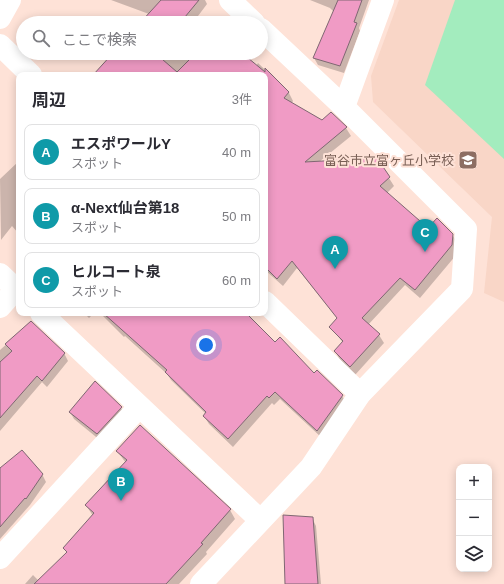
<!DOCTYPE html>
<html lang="ja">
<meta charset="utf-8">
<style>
:root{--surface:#fff;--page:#f2f2f3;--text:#2b2b33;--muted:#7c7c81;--line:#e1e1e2;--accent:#7c3aed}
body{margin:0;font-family:Helvetica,"Noto Sans JP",sans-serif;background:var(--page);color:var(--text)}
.controls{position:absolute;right:12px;bottom:12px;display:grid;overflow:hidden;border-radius:8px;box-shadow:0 2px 10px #0003}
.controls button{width:36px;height:36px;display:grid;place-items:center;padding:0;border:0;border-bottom:1px solid var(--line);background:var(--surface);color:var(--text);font:20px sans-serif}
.you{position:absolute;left:206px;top:345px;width:14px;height:14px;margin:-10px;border:3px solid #fff;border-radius:50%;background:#1a73e8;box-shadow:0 0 0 6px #1a73e833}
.badge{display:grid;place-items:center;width:26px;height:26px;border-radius:50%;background:var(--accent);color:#fff;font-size:13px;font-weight:700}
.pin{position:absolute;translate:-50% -33px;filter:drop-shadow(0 1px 2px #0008)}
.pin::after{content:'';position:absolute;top:21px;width:14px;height:12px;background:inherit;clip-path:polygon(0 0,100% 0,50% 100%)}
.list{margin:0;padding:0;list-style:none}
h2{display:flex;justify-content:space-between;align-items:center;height:52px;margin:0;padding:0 16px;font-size:17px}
h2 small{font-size:13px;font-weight:400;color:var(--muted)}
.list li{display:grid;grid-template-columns:26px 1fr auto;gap:12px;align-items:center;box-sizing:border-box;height:56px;margin:0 8px 8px;padding:0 8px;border:1px solid var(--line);border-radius:8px}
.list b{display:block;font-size:15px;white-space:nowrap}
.list p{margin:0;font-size:13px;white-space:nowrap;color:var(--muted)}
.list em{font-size:13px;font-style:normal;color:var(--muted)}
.icon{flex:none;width:22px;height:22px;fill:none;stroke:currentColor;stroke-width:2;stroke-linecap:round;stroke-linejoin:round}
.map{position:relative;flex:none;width:504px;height:584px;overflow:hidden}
.search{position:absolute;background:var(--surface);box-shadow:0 2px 10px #0003;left:16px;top:16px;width:252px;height:44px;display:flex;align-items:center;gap:10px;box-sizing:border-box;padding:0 14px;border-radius:22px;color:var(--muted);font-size:15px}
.panel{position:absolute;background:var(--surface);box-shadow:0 2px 10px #0003;left:16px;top:72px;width:252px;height:244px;border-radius:8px}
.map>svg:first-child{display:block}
.built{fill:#f9d6c7}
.green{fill:#a3ecbe}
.shadow{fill:#0003}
.building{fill:#f09bc5;stroke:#7f6772}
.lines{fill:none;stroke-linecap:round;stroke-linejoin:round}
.minor{stroke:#fff;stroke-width:22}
.labels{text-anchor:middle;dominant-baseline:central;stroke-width:4;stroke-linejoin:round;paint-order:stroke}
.education-label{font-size:13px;fill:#785e54;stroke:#fee2d7;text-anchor:end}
</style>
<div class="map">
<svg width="504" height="584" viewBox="0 0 504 584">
<rect width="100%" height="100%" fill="#fee2d7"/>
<polygon class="built" points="399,0 504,0 504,302 484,293 492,217 373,102 371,76"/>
<polygon class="green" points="455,0 504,0 504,159 425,85"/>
<g class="shadow">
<polygon points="111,0 205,0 207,4 198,16 206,23 141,23 149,14"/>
<polygon points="310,0 369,0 359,28 360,31 344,73 318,65 314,58 334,12 330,8"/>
<polygon points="114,53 241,53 256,66 258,63 289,93 293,101 291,104 322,121 331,113 346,128 351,136 319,162 377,159 394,186 387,193 428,229 452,234 457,243 457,254 420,298 405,285 368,325 379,335 384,343 355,375 340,360 335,351 343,343 331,327 338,319 297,268 283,286 265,270 265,75 104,75"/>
<polygon points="19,161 19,234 12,226 1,240 0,179"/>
<polygon points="84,313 94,313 89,318"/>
<polygon points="100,313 245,313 275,344 342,396 347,404 322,438 280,399 274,405 272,403 233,447 209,424 204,416 206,414 171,380 167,374 125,336 124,337"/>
<polygon points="31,322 64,353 68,361 47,387 42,382 0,431 0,350"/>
<polygon points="121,408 126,415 101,441 74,419 70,412"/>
<polygon points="117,451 230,510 235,519 206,552 207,554 179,584 25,584 33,575 39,581 67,553 64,548 93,516 86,505 126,463"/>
<polygon points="0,470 42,474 46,482 30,505 0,539"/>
<polygon points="312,518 316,526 321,584 286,584"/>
</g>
<g class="building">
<polygon points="161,0 199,0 180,23 140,23"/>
<polygon points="338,0 362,0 354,22 357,23 340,66 313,58"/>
<polygon points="113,53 155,53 177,72 196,53 242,53 265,72 265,68 289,92 284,98 322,120 331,112 347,127 305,162 377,158 390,177 380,186 428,228 437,218 453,234 452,245 415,290 400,278 362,318 380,334 350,367 334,351 343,341 329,327 337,318 292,261 277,279 265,267 265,75 93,75"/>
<polygon points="103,313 246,313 275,342 280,337 314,373 317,370 343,395 317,431 275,392 269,398 267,396 228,439 203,416 206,412 165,372 167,370"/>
<polygon points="31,321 65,353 42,381 37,376 0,418 0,362 12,351 5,344"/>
<polygon points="95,381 122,407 97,434 69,412"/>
<polygon points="140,425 231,509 201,543 203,544 166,584 34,584 67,552 63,548 94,513 85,505 127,460 116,451"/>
<polygon points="22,450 43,474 26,499 25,498 0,527 0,468"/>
<polygon points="283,515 313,517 318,584 285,584"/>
</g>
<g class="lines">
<g class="minor">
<polyline points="230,0 254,23"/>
<polyline points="0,18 10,0"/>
<polyline points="261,29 344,107"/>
<polyline points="0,45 31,75"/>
<polyline points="0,274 19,292"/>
<polyline points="265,302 360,394"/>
<polyline points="0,307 16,289"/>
<polyline points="41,313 260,520"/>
<polyline points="0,558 139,407"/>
<polyline points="201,584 311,467 360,394 462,289 466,229 344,107 383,0"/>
</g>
</g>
<defs>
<symbol id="school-square" viewBox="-11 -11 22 22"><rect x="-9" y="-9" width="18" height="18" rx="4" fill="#8d6e63" stroke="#fee2d7"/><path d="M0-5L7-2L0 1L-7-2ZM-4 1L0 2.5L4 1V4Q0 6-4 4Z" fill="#fff"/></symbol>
</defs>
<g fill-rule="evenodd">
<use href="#school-square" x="457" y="149" width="22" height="22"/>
</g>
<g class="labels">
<g class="education-label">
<text x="454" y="160">富谷市立富ヶ丘小学校</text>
</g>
</g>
</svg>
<div class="controls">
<button>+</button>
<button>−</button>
<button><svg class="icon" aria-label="layers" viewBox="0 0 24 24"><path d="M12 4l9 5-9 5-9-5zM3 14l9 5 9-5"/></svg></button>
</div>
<div class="you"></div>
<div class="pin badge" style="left:335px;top:269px;background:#0f9aa8">A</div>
<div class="pin badge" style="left:121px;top:501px;background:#0f9aa8">B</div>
<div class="pin badge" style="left:425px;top:252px;background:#0f9aa8">C</div>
<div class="search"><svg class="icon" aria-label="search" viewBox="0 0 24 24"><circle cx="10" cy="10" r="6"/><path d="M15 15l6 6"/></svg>ここで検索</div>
<section class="panel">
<h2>周辺<small>3件</small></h2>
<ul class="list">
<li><span class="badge" style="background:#0f9aa8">A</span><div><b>エスポワールY</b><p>スポット</p></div><em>40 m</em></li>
<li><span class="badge" style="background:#0f9aa8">B</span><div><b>α-Next仙台第18</b><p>スポット</p></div><em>50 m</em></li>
<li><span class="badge" style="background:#0f9aa8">C</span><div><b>ヒルコート泉</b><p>スポット</p></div><em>60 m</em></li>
</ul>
</section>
</div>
